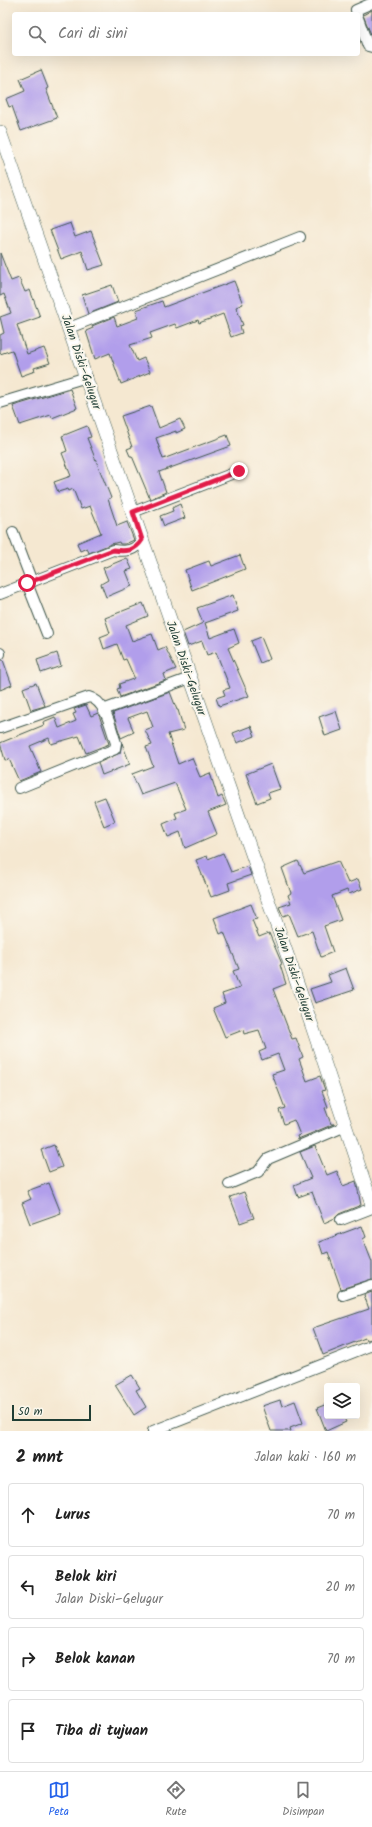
<!DOCTYPE html>
<html lang="id">
<meta charset="utf-8">
<style>
:root{--surface:#fff;--page:#f2f2f2;--text:#222;--muted:#767676;--line:#e0e0e0;--accent:#2563eb}
body{margin:0;font-family:Kalam,sans-serif;background:var(--page);color:var(--text)}
.controls{position:absolute;right:12px;bottom:12px;display:grid;overflow:hidden;border-radius:4px;box-shadow:0 4px 16px #0002}
.controls button{width:36px;height:36px;display:grid;place-items:center;padding:0;border:0;border-bottom:1px solid var(--line);background:var(--surface);color:var(--text);font:20px sans-serif}
.scale{position:absolute;left:12px;bottom:10px;width:79px;box-sizing:border-box;padding-left:4px;border:2px solid #1f3d34;border-top:0;font-size:11px;line-height:14px;white-space:nowrap;color:#1f3d34;-webkit-text-stroke:3px #fbf7ec;paint-order:stroke}
.stop{position:absolute;width:12px;height:12px;margin:-9px;border:3px solid #e11d48;border-radius:50%;background:#fff}
.stop.end{background:#e11d48;border-color:#fff;box-shadow:0 1px 4px #0008}
.list{margin:0;padding:0;list-style:none}
h2{display:flex;justify-content:space-between;align-items:center;height:52px;margin:0;padding:0 16px;font-size:17px}
h2 small{font-size:13px;font-weight:400;color:var(--muted)}
.list li{display:grid;grid-template-columns:26px 1fr auto;gap:12px;align-items:center;box-sizing:border-box;height:64px;margin:0 8px 8px;padding:0 8px;border:1px solid var(--line);border-radius:4px}
.list b{display:block;font-size:15px;white-space:nowrap}
.list p{margin:0;font-size:13px;white-space:nowrap;color:var(--muted)}
.list em{font-size:13px;font-style:normal;color:var(--muted)}
.icon{flex:none;width:22px;height:22px;fill:none;stroke:currentColor;stroke-width:2;stroke-linecap:round;stroke-linejoin:round}
.map{position:relative;flex:none;width:372px;height:1431px;overflow:hidden}
.search{position:absolute;background:var(--surface);box-shadow:0 4px 16px #0002;left:12px;right:12px;top:12px;height:44px;display:flex;align-items:center;gap:10px;box-sizing:border-box;padding:0 14px;border-radius:4px;color:var(--muted);font-size:15px}
.sheet{height:340px;background:var(--surface)}
nav{display:flex;justify-content:space-around;align-items:center;box-sizing:border-box;height:56px;border-top:1px solid var(--line);background:var(--surface);font-size:11px;color:var(--muted)}
nav a{display:grid;justify-items:center;gap:2px}
nav .on{color:var(--accent)}
.map>svg:first-child{display:block}
.building{fill:#b19eeb}
.lines{fill:none;stroke-linecap:round;stroke-linejoin:round}
.minor-casing{stroke:#3f574c;stroke-width:12}
.major-casing{stroke:#3f574c;stroke-width:14}
.minor{stroke:#fff;stroke-width:10}
.major{stroke:#fff;stroke-width:13}
.route{stroke:#e11d48;stroke-width:5}
.labels{text-anchor:middle;dominant-baseline:central;stroke-width:4;stroke-linejoin:round;paint-order:stroke}
.street-label{font-size:12px;fill:#1f3d34;stroke:#fbf7ec}
</style>
<div class="map">
<svg width="372" height="1431" viewBox="0 0 372 1431">
<rect width="100%" height="100%" fill="#fbf7ec"/>
<filter id="ink" filterUnits="userSpaceOnUse"><feTurbulence type="fractalNoise" baseFrequency=".025" numOctaves="2"/><feDisplacementMap in="SourceGraphic" scale="8" xChannelSelector="R" yChannelSelector="G"/><feConvolveMatrix kernelMatrix="1 2 1 2 8 2 1 2 1" color-interpolation-filters="sRGB"/></filter>
<filter id="wash" filterUnits="userSpaceOnUse"><feTurbulence type="fractalNoise" baseFrequency=".012" numOctaves="4" result="noise"/><feDisplacementMap in="SourceGraphic" scale="16" xChannelSelector="R" yChannelSelector="G"/><feGaussianBlur stdDeviation="0.9" result="paint"/><feColorMatrix in="noise" values="0 0 0 0 0 0 0 0 0 0 0 0 0 0 0 0 0 1.4 0 .05"/><feComposite in="paint" operator="in"/></filter>
<g filter="url(#wash)">
<rect width="100%" height="100%" fill="#f5e8d1"/>
<g id="blocks">
<g class="building">
<polygon points="372,10 372,37 363,15"/>
<polygon points="41,70 48,88 46,89 57,118 21,131 12,106 9,107 6,99 25,91 20,79"/>
<polygon points="70,223 75,237 91,231 104,265 88,270 82,251 61,259 50,230"/>
<polygon points="0,253 11,281 19,278 25,292 30,290 40,317 17,325 27,354 44,348 50,363 34,368 35,371 21,376 12,350 0,354 0,335 4,333 0,317 11,313 4,294 0,296"/>
<polygon points="234,281 243,304 236,307 243,325 240,326 242,333 231,337 223,314 199,323 198,320 177,328 175,324 150,333 152,338 130,345 137,361 144,358 150,372 121,384 110,353 95,359 86,331 93,328 92,326 114,317 117,326 138,318 136,310 162,301 164,307"/>
<polygon points="112,285 118,302 88,314 82,295"/>
<polygon points="70,389 77,408 52,418 51,415 20,425 13,406"/>
<polygon points="151,406 159,428 180,419 185,429 176,433 176,431 156,438 163,459 227,435 231,446 159,472 166,492 150,499 132,456 130,456 127,449 132,447 121,416"/>
<polygon points="87,426 91,437 87,438 111,498 108,499 117,526 127,522 134,540 125,544 120,544 119,542 111,544 89,553 87,548 80,551 77,543 101,533 90,506 81,509 73,489 69,491 68,489 58,492 54,482 71,476 62,453 67,451 62,436"/>
<polygon points="180,504 185,518 164,526 160,516 173,511 172,508"/>
<polygon points="240,555 245,569 192,590 185,570 209,561 211,566"/>
<polygon points="127,558 132,569 126,571 132,586 106,597 101,584 108,580 103,568"/>
<polygon points="233,595 238,611 205,623 210,638 234,629 239,643 228,648 249,696 219,706 216,698 225,695 223,690 230,688 216,652 207,655 202,641 188,646 183,632 203,623 197,608"/>
<polygon points="143,603 148,616 126,625 132,641 152,634 158,650 165,647 176,669 164,674 166,680 120,697 117,689 120,688 119,684 133,679 134,677 126,659 123,660 117,644 104,649 100,637 110,633 105,618"/>
<polygon points="261,637 270,659 260,663 251,641"/>
<polygon points="57,653 61,666 41,673 37,660"/>
<polygon points="0,660 3,660 12,685 0,690"/>
<polygon points="36,683 45,706 31,710 23,688"/>
<polygon points="170,692 177,710 178,710 184,730 168,734 178,764 192,758 200,777 210,773 218,798 222,796 226,805 208,812 217,834 185,848 180,832 168,837 163,824 177,818 175,813 186,809 175,783 141,795 132,774 153,766 146,747 152,745 145,730 153,727 147,711 128,718 134,732 121,738 113,713"/>
<polygon points="86,705 91,716 98,713 99,715 109,744 86,753 79,736 51,744 49,738 30,746 41,772 19,781 9,759 5,760 0,743 44,725 43,722 55,717 59,728 76,721 73,714 76,713 74,709"/>
<polygon points="336,711 342,730 325,736 319,717"/>
<polygon points="251,726 255,736 237,743 233,733"/>
<polygon points="122,743 130,764 102,775 98,763 120,753"/>
<polygon points="271,764 280,789 268,793 270,798 257,803 246,774"/>
<polygon points="105,797 115,821 104,826 94,801"/>
<polygon points="223,853 231,872 248,866 251,875 228,883 230,890 211,897 196,860 207,856 208,859"/>
<polygon points="298,861 304,873 338,861 348,883 358,879 362,889 349,894 347,890 332,896 341,920 324,926 333,952 321,957 312,931 298,936 289,914 283,916 279,907 291,903 288,895 291,893 282,868"/>
<polygon points="251,904 257,919 252,920 259,937 269,933 282,964 280,965 286,984 273,989 292,1039 296,1038 303,1057 299,1059 307,1081 320,1076 325,1090 322,1091 328,1107 325,1108 331,1124 334,1124 298,1139 297,1136 300,1135 294,1120 284,1124 279,1110 285,1108 272,1074 284,1070 278,1054 262,1060 259,1052 266,1049 259,1030 244,1034 243,1030 225,1037 213,1008 225,1003 222,994 240,988 233,971 239,969 224,932 220,934 214,918"/>
<polygon points="346,968 354,990 315,1003 310,989 331,982 328,975"/>
<polygon points="54,1145 62,1167 49,1172 41,1150"/>
<polygon points="315,1146 327,1175 337,1171 343,1186 356,1181 361,1205 339,1214 335,1218 324,1223 312,1192 298,1197 294,1185 311,1178 300,1152"/>
<polygon points="49,1183 61,1213 30,1224 22,1203 31,1199 27,1191"/>
<polygon points="244,1192 254,1218 240,1223 230,1197"/>
<polygon points="362,1226 366,1237 363,1239 372,1262 372,1279 341,1289 328,1252 323,1254 319,1242"/>
<polygon points="372,1292 372,1339 366,1340 365,1338 323,1355 313,1328 369,1309 364,1295"/>
<polygon points="132,1375 140,1388 136,1390 146,1407 134,1415 115,1385"/>
<polygon points="280,1400 282,1406 295,1401 303,1423 290,1428 291,1431 271,1431 262,1406"/>
<polygon points="327,1404 327,1416 343,1416 346,1422 326,1431 317,1408"/>
</g>
</g>
</g>
<g filter="url(#ink)">
<use href="#blocks" fill-opacity="0" stroke="#3f574c" stroke-width="1"/>
<g class="lines">
<defs>
<g id="minor">
<polyline points="357,14 356,10 372,3"/>
<polyline points="358,18 368,46 372,47"/>
<polyline points="69,328 300,237"/>
<polyline points="0,403 87,377"/>
<polyline points="133,512 239,471"/>
<polyline points="13,532 32,582"/>
<polyline points="27,583 47,634"/>
<path d="M 0,594 L 113,550 C 126,552 135,551 142,540"/>
<polyline points="0,653 0,654"/>
<polyline points="103,710 190,678"/>
<path d="M 0,728 L 89,697 C 106,701 111,729 116,743 L 115,749 L 19,788"/>
<polyline points="229,1184 258,1172 268,1159 346,1126"/>
<polyline points="341,1220 372,1208"/>
<polyline points="343,1295 372,1285"/>
<polyline points="153,1431 372,1345"/>
</g>
<polyline id="major" points="0,132 312,1026 372,1205"/>
</defs>
<use href="#minor" class="minor-casing"/>
<use href="#major" class="major-casing"/>
<use href="#minor" class="minor"/>
<use href="#major" class="major"/>
</g>
</g>
<g class="lines" filter="url(#ink)">
<path class="route" d="M 27,583 L 113,550 C 126,552 135,551 142,540 L 133,512 L 239,471"/>
</g>
<g class="labels">
<g class="street-label">
<text transform="translate(81 362) rotate(71)">Jalan Diski–Gelugur</text>
<text transform="translate(186 668) rotate(71)">Jalan Diski–Gelugur</text>
<text transform="translate(294 974) rotate(71)">Jalan Diski–Gelugur</text>
</g>
</g>
</svg>
<div class="controls">
<button><svg class="icon" aria-label="layers" viewBox="0 0 24 24"><path d="M12 4l9 5-9 5-9-5zM3 14l9 5 9-5"/></svg></button>
</div>
<div class="scale">50 m</div>
<div class="stop" style="left:27px;top:583px"></div>
<div class="stop end" style="left:239px;top:471px"></div>
<div class="search"><svg class="icon" aria-label="search" viewBox="0 0 24 24"><circle cx="10" cy="10" r="6"/><path d="M15 15l6 6"/></svg>Cari di sini</div>
</div>
<section class="sheet">
<h2>2 mnt<small>Jalan kaki · 160 m</small></h2>
<ul class="list">
<li><svg class="icon" aria-label="ahead" viewBox="0 0 24 24"><path d="M12 20V5M6 11l6-6 6 6"/></svg><div><b>Lurus</b></div><em>70 m</em></li>
<li><svg class="icon" aria-label="left" viewBox="0 0 24 24"><path d="M17 20v-9H6M10 6l-5 5 5 5"/></svg><div><b>Belok kiri</b><p>Jalan Diski–Gelugur</p></div><em>20 m</em></li>
<li><svg class="icon" aria-label="right" viewBox="0 0 24 24"><path d="M7 20v-9h11M14 6l5 5-5 5"/></svg><div><b>Belok kanan</b></div><em>70 m</em></li>
<li><svg class="icon" aria-label="arrive" viewBox="0 0 24 24"><path d="M6 21V4h12l-3 4 3 4H6"/></svg><div><b>Tiba di tujuan</b></div></li>
</ul>
</section>
<nav>
<a class="on"><svg class="icon" aria-label="map" viewBox="0 0 24 24"><path d="M3 6l6-2 6 2 6-2v14l-6 2-6-2-6 2zM9 4v14M15 6v14"/></svg>Peta</a>
<a><svg class="icon" aria-label="directions" viewBox="0 0 24 24"><path d="M12 3l9 9-9 9-9-9zM9 14v-3h6M13 9l2 2-2 2"/></svg>Rute</a>
<a><svg class="icon" aria-label="saved" viewBox="0 0 24 24"><path d="M7 4h10v16l-5-4-5 4z"/></svg>Disimpan</a>
</nav>
